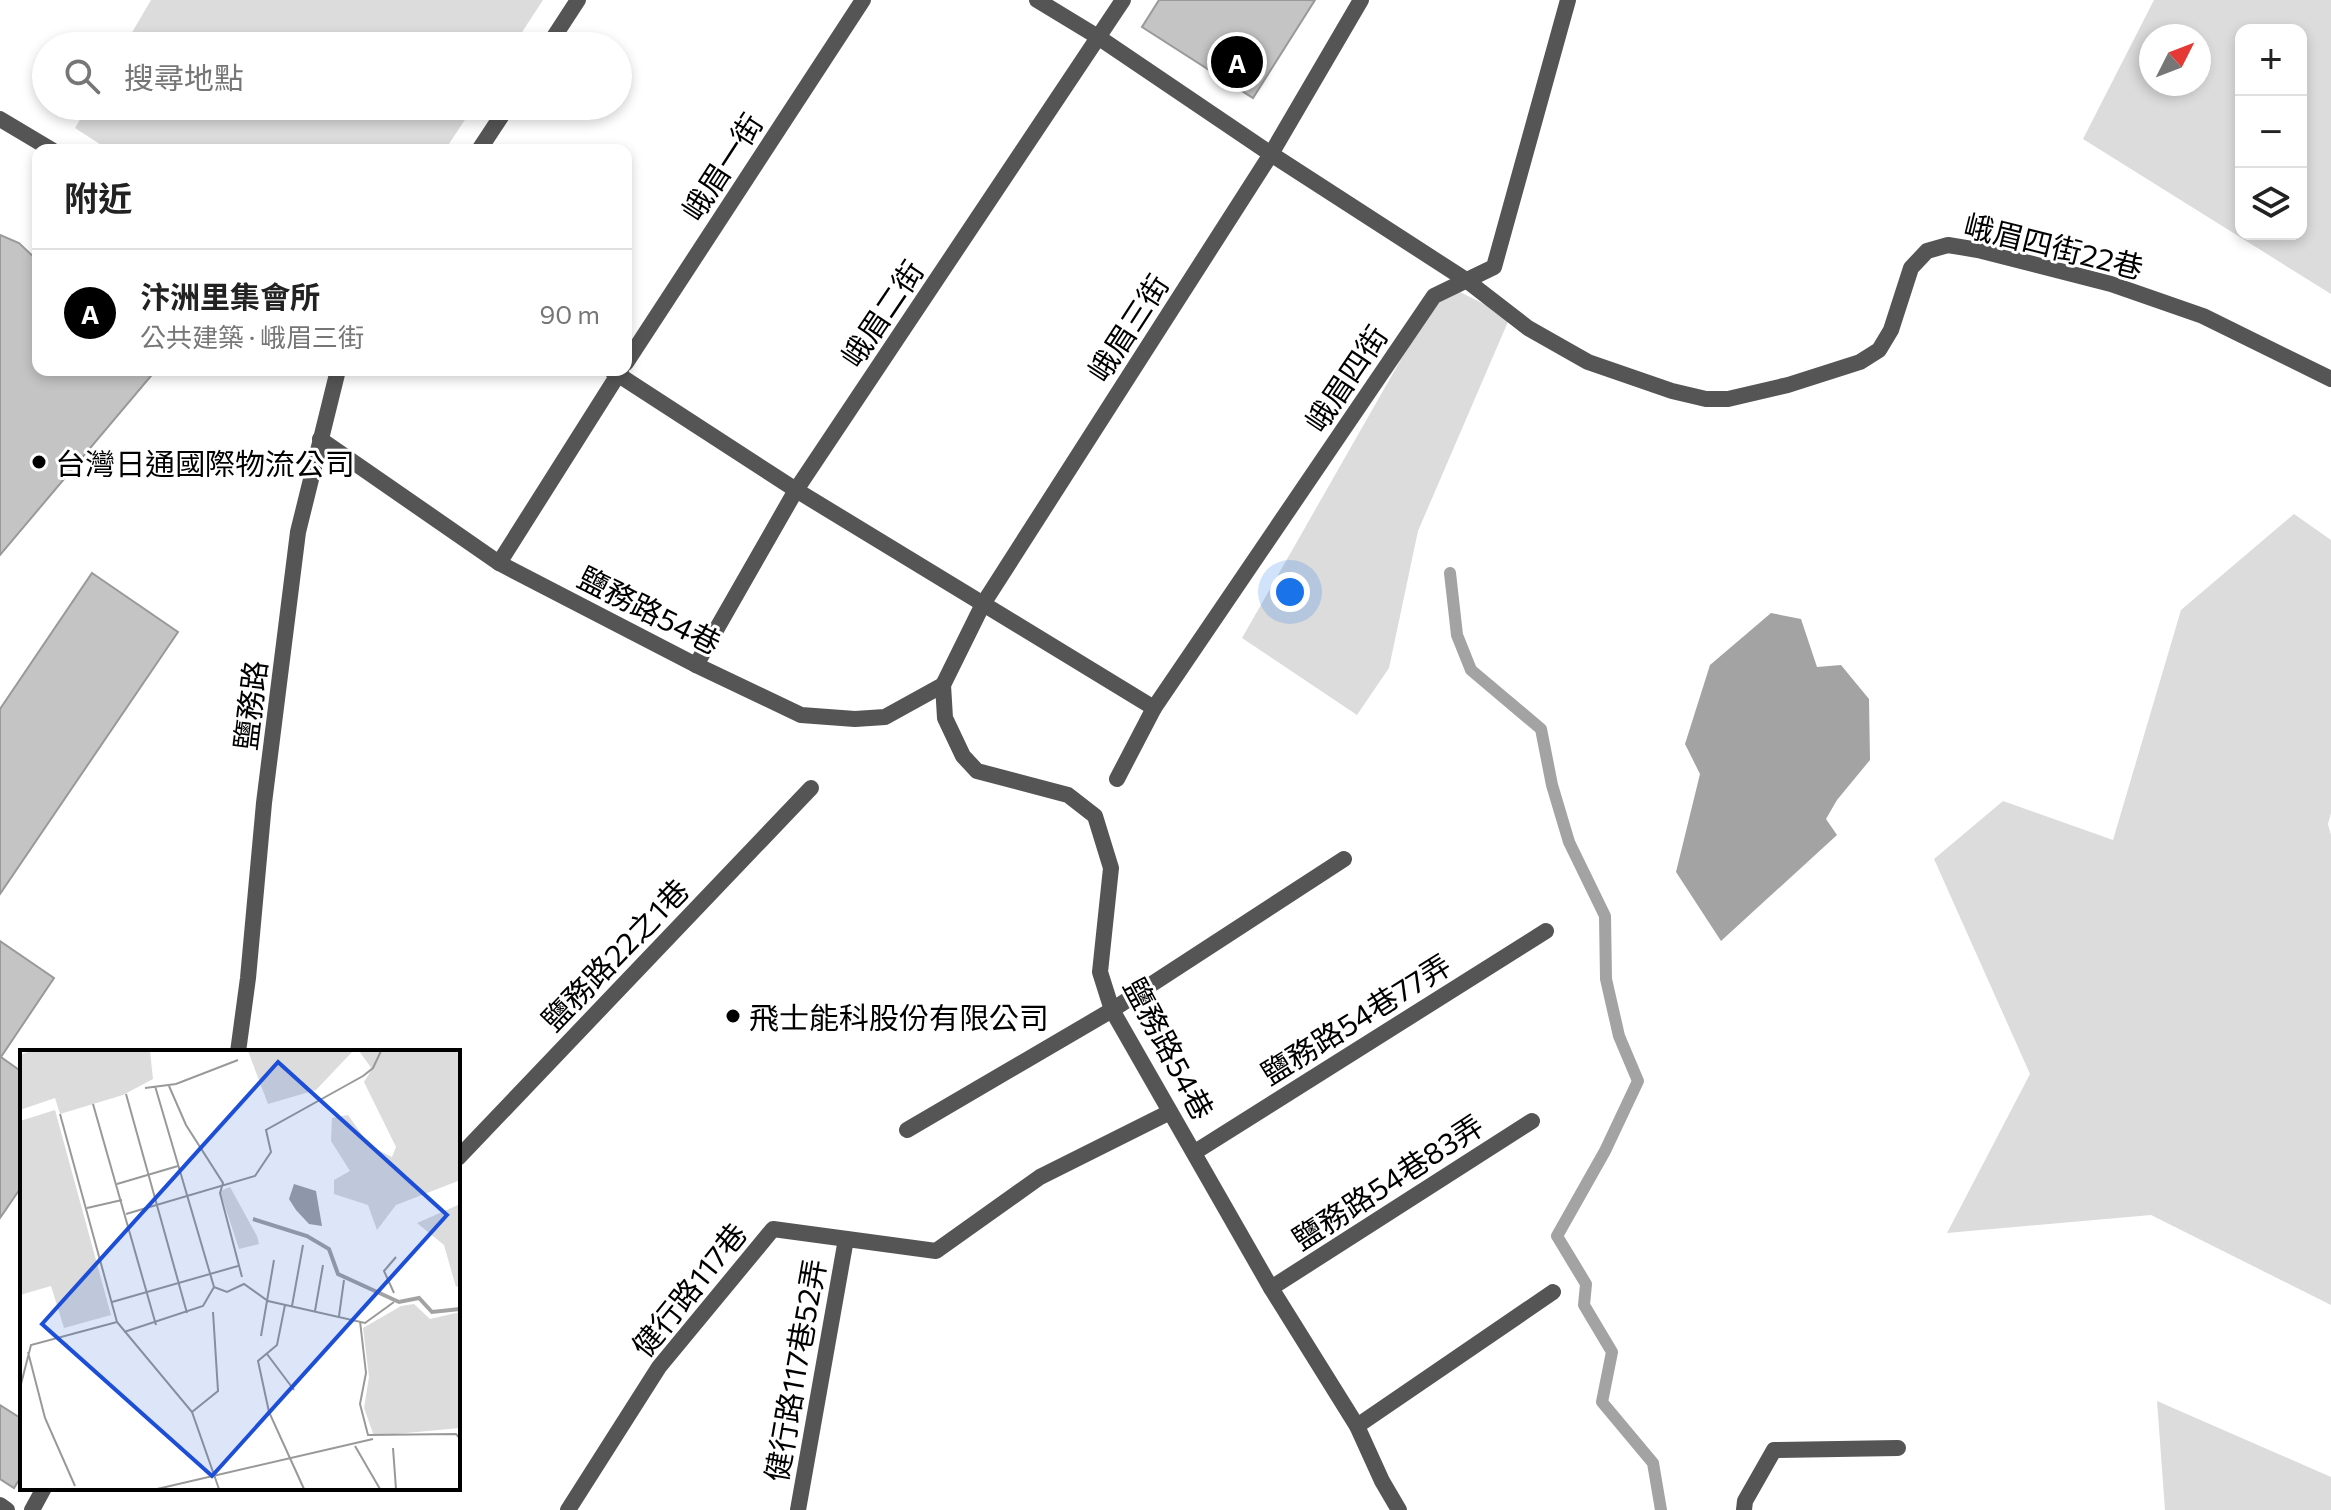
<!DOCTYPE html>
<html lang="zh-TW">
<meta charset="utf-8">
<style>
:root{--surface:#fff;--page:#f2f2f2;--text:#222;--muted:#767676;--line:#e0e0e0;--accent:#000}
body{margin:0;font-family:Commissioner,"Noto Sans TC",sans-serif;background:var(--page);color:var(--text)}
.controls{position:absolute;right:24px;top:24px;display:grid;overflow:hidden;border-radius:16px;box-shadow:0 4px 12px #0003}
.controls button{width:72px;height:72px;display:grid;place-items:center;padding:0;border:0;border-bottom:2px solid var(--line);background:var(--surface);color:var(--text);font:40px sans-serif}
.compass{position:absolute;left:2139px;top:24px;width:72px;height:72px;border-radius:50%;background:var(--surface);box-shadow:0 4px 12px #0003;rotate:48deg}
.you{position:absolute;left:1290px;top:592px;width:28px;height:28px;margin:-20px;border:6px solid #fff;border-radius:50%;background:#1a73e8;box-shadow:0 0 0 12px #1a73e833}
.badge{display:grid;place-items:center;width:52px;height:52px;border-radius:50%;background:var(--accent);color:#fff;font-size:26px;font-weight:700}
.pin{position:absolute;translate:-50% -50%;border:4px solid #fff;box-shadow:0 2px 8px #0006}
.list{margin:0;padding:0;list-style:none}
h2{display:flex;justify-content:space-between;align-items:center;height:104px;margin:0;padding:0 32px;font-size:34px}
h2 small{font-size:26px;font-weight:400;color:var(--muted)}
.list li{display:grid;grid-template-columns:52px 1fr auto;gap:24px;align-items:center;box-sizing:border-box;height:128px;padding:0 32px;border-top:2px solid var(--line)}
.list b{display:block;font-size:30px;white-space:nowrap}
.list p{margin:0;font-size:26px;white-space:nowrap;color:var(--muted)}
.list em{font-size:26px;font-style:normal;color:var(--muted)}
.icon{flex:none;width:44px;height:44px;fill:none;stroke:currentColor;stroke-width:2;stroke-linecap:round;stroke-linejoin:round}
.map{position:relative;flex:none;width:2331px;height:1510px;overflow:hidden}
.search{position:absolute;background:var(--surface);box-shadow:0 4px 12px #0003;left:32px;top:32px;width:600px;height:88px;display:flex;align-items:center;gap:20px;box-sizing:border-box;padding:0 28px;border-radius:44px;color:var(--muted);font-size:30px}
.panel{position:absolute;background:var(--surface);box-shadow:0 4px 12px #0003;left:32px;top:144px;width:600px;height:232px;border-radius:16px}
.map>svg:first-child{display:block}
.green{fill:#dcdcdc;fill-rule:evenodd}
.water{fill:#a3a3a3}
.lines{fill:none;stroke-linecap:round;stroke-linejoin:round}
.stream{stroke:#a3a3a3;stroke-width:12}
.building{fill:#c4c4c4;stroke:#999;stroke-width:2}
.lane{stroke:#555;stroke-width:16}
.street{stroke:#555;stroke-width:16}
.poi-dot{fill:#000;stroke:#fff;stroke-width:3}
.labels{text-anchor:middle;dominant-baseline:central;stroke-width:6;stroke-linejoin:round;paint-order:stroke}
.street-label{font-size:30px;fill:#000;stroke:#fff}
.poi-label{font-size:30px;fill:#000;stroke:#fff;text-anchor:start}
.inset-river{fill:none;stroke:#a3a3a3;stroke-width:4}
.inset-road{fill:none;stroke:#999;stroke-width:2}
.view{fill:#1d4ed8;fill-opacity:0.15;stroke:#1d4ed8;stroke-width:4}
.inset-edge{fill:none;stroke:#000;stroke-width:4}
</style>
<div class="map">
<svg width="2331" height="1510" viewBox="0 0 2331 1510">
<rect width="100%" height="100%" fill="#fff"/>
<g class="green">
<polygon points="151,0 543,0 513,46 124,46"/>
<path d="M 2154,0 L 2331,0 L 2331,294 L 2083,139 ZM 2241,30 L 2301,30 L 2301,234 L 2241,234 ZM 2199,36 L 2199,84 L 2151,84 L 2151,36 Z"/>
<polygon points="88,106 474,106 445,150 109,150 75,128"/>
<polygon points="1444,284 1510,317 1418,531 1389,668 1357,715 1242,638"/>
<polygon points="2294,514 2331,540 2331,813 2328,824 2331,835 2331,1305 2151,1215 1947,1233 2030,1074 1934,859 2003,801 2113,840 2181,610"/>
<polygon points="2157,1401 2331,1477 2331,1510 2165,1510"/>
</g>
<polygon class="water" points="1771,613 1801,619 1817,667 1841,665 1869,699 1870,760 1837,800 1826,819 1837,835 1721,941 1676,872 1700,774 1685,744 1710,665"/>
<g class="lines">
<polyline class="stream" points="1450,573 1457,635 1471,670 1541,729 1552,785 1569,842 1605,916 1606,979 1619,1036 1638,1081 1605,1151 1557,1236 1586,1284 1584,1305 1612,1352 1602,1402 1653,1463 1661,1510"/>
</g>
<g class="building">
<polygon points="1159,0 1315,0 1253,98 1142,27"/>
<polygon points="0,235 19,243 38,261 38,370 156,370 0,555"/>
<polygon points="92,573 178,632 0,894 0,709"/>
<polygon points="0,941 54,978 1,1057 22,1072 22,1186 0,1218"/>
<polygon points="0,1405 22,1419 22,1475 14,1488 0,1479"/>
</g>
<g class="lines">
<g class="lane">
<polyline points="1037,0 1098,37 1271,154 1466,280 1528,328 1588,362 1672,391 1706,399 1728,399 1788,385 1860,362 1879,350 1891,330 1911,268 1927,251 1948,245 1978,250 2111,284 2203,316 2331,379"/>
<polyline points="611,370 796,490 1154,708"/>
<polyline points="907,1130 1112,1010 1344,859"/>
<polyline points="1195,1152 1546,931"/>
<polyline points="1271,1288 1532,1121"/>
<polyline points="1357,1426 1553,1292"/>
<polyline points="798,1510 846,1239"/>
<polyline points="1744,1510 1745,1501 1774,1450 1898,1448"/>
</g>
<g class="street">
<polyline points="548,46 578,0"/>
<polyline points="0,119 52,150"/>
<polyline points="479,150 508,106"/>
<polyline points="626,363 863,0"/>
<polyline points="320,439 499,563 696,665 801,715 855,719 885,717 943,685 945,718 963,756 977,771 1068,795 1095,816 1111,868 1100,972 1112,1010 1271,1288 1357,1426 1382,1481 1399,1510"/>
<polyline points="499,563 621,370"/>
<polyline points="696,665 796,490 1123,0"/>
<polyline points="943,685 983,604 1271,154 1361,0"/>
<polyline points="1117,779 1154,708 1434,296 1494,267 1568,0"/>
<polyline points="238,1052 248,978 264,803 298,532 338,370"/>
<polyline points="458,1158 811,788"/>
<polyline points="0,1505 7,1510"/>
<polyline points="32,1510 44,1488"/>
<polyline points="568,1510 659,1367 773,1229 936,1251 1040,1177 1170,1112"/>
</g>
</g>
<g class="poi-dot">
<circle cx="39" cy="462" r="8"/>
<circle cx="733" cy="1016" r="8"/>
</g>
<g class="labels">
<g class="street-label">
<text transform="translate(721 166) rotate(-57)">峨眉一街</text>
<text transform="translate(2054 245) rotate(14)">峨眉四街22巷</text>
<text transform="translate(881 313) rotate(-56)">峨眉二街</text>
<text transform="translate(1127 327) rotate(-57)">峨眉三街</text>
<text transform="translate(1345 378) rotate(-56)">峨眉四街</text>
<text transform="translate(650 609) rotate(27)">鹽務路54巷</text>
<text transform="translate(249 705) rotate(-83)">鹽務路</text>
<text transform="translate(614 954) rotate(-46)">鹽務路22之1巷</text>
<text transform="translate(1355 1018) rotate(-32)">鹽務路54巷77弄</text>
<text transform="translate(1170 1048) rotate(62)">鹽務路54巷</text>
<text transform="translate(1387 1181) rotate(-33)">鹽務路54巷83弄</text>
<text transform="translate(688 1289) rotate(-51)">健行路117巷</text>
<text transform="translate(794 1370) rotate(-80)">健行路117巷52弄</text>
</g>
<g class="poi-label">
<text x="55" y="462">台灣日通國際物流公司</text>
<text x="749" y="1016">飛士能科股份有限公司</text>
</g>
</g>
<g transform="translate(20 1050)">
<rect width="440" height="440" fill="#fff"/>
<path d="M 11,1 L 130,1 L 133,29 L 103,45 L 40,64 L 35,48 L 0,60 L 0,5 ZM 228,1 L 333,1 L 296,40 L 248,54 ZM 339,1 L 440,1 L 440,235 L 436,237 L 424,195 L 397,173 L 438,155 L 438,131 L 376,155 L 357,180 L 348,155 L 314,144 L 314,130 L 330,121 L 311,91 L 312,68 L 328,65 L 350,96 L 372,107 L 376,97 L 344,32 L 352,19 ZM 35,60 L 91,265 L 44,278 L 31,236 L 0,245 L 0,71 ZM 210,137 L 237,186 L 239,194 L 219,199 L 200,141 ZM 394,254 L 410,269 L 440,262 L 440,378 L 354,386 L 344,358 L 349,327 L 343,278 L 381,256 Z" fill="#dcdcdc"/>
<path d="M 274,134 L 296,141 L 302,176 L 289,174 L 276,160 L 269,149 Z" fill="#a3a3a3"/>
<path class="inset-river" d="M 233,169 L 287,186 L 309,199 L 318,224 L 379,252 L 399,248 L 412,262 L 440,259"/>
<path class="inset-road" d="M 135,36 L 194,237M 149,36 L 166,75 L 203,133 L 200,143 L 222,227M 125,38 L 156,34 L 218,10M 106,44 L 167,263M 73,54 L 136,275M 40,64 L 97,272 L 172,362 L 199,439M 97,134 L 158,116M 67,158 L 102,150M 106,164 L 235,126 L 251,102 L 246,80 L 343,26 L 353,18 L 361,1M 374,243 L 364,221 L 376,207M 92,252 L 218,216M 265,255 L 257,295 L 238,311 L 249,362 L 284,439M 272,256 L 283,195M 295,261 L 303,215M 319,266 L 324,230M 340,271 L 346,323 L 340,354 L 348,385 L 436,384 L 440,389M 104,282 L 183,256 L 194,237 L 207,242 L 224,234 L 248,251 L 345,273 L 374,252M 241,286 L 254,210M 8,302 L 25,368 L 55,436M 247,304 L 274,340M 0,338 L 11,295 L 97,272M 172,362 L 198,341 L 193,262M 335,396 L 360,439M 373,398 L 376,439M 137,439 L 353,389"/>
<path class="view" d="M 258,12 L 427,165 L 192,426 L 22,274 Z"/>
<rect width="440" height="440" class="inset-edge"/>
</g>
</svg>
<div class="controls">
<button>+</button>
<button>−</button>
<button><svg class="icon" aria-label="layers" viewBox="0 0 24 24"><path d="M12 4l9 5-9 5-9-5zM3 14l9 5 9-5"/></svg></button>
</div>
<svg class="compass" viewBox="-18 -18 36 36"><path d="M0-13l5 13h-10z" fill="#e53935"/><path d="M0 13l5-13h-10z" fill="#767676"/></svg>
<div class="you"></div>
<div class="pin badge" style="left:1237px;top:62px">A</div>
<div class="search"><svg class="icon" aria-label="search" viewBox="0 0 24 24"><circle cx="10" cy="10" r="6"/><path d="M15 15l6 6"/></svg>搜尋地點</div>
<section class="panel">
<h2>附近<small></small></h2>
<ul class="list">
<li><span class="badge">A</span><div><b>汴洲里集會所</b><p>公共建築 · 峨眉三街</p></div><em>90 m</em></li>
</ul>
</section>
</div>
